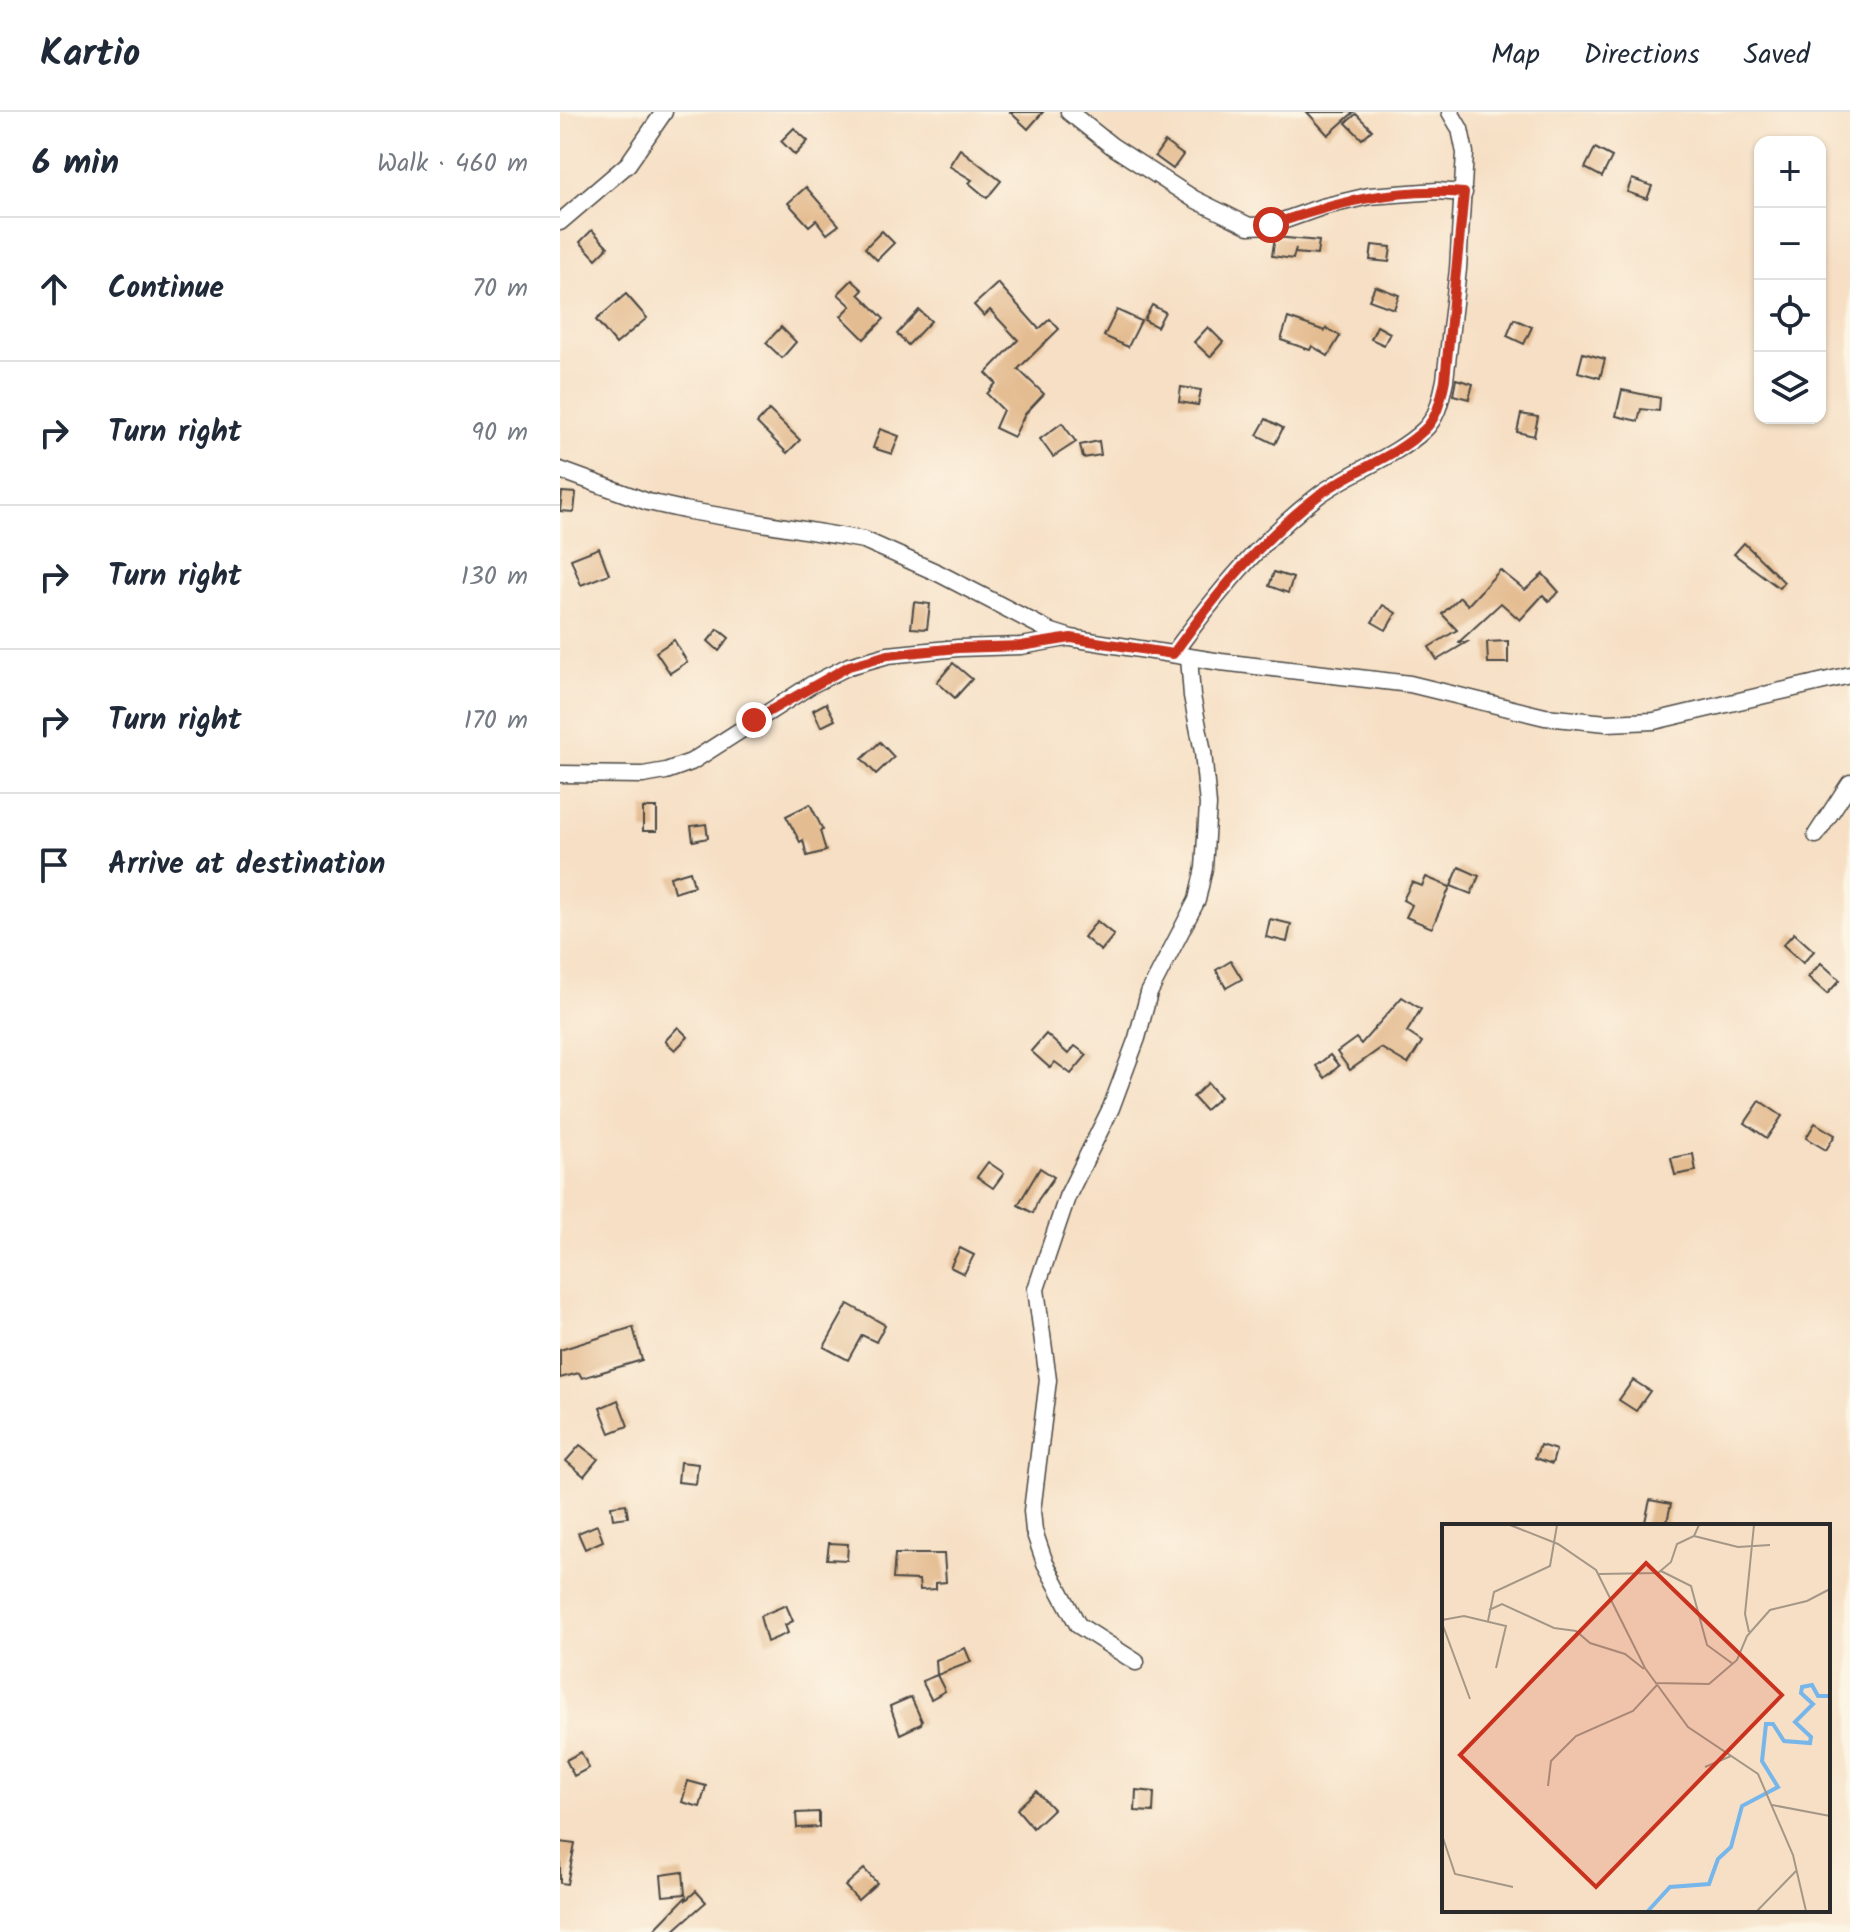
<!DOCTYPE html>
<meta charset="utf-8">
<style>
:root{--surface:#fff;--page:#f2f2f3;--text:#1f2937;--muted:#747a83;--line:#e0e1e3}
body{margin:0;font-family:Kalam,sans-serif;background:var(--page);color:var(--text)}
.controls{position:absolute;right:24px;top:24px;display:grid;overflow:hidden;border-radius:16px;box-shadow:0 2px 6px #0004}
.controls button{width:72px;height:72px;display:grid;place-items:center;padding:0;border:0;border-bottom:2px solid var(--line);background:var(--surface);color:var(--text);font:40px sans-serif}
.stop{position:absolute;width:24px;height:24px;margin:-18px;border:6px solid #c8321e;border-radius:50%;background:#fff}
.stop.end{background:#c8321e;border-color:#fff;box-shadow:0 2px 8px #0008}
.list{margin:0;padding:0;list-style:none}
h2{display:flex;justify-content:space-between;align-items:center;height:104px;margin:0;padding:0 32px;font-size:34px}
h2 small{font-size:26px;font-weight:400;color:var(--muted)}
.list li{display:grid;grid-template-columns:52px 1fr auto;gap:24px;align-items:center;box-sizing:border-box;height:144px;padding:0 32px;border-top:2px solid var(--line)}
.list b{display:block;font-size:30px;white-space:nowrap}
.list em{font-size:26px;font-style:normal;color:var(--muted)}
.icon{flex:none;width:44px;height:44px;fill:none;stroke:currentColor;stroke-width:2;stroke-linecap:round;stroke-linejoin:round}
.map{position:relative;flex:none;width:1290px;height:1820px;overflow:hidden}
header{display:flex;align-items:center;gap:48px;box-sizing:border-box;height:112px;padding:0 40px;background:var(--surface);border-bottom:2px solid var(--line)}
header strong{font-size:38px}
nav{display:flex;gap:44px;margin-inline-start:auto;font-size:28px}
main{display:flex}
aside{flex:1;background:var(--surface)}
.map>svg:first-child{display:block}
.building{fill:#e4bc91}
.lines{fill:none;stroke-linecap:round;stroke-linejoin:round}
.street-casing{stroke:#494642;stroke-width:19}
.street{stroke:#fff;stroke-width:16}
.route{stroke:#c8321e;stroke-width:10}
.inset-river{fill:none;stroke:#76b6ea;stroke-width:4}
.inset-road{fill:none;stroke:#a59787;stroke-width:2}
.view{fill:#c8321e;fill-opacity:0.15;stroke:#c8321e;stroke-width:4}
.inset-edge{fill:none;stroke:#2b2b2b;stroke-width:4}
</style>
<header>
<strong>Kartio</strong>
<nav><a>Map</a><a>Directions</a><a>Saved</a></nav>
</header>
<main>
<aside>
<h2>6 min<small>Walk · 460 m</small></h2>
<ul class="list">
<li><svg class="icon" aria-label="ahead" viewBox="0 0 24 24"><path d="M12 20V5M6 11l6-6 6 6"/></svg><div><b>Continue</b></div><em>70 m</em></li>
<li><svg class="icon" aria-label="right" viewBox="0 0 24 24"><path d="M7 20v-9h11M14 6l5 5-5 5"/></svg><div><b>Turn right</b></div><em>90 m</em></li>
<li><svg class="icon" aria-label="right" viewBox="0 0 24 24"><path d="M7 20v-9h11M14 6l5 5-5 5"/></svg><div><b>Turn right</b></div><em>130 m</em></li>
<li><svg class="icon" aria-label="right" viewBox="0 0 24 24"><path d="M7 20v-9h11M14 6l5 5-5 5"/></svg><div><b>Turn right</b></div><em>170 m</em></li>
<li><svg class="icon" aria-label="arrive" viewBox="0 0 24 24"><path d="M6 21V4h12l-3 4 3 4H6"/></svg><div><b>Arrive at destination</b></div></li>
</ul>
</aside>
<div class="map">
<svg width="1290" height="1820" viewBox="0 0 1290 1820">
<rect width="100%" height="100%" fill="#fcf5e5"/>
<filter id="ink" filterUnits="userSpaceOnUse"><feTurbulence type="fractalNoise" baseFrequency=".0125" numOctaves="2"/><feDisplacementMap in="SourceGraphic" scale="16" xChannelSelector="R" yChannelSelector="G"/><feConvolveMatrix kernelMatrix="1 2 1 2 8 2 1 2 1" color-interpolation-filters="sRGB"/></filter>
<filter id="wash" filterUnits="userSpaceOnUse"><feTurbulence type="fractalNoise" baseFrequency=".006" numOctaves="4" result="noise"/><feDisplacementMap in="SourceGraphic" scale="32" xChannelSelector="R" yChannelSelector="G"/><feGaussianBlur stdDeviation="1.8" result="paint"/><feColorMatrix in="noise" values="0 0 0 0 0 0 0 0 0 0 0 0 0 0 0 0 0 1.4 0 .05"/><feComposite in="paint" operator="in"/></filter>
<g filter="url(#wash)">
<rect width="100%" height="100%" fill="#f6dfc4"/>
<g id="blocks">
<g class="building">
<polygon points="450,0 483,0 468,17"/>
<polygon points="747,0 794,0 768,23"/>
<polygon points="796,2 812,18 802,27 786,11"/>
<polygon points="234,16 248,29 235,43 221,29"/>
<polygon points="605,30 623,43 613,57 595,44"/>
<polygon points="1035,36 1052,45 1042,65 1025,56"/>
<polygon points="400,37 441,69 427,86 409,71 412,68 389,54"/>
<polygon points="1072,67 1092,74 1087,87 1067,80"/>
<polygon points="246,75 279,113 267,122 256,108 249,114 228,91"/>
<polygon points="32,118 48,135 36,147 20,130"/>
<polygon points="322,119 334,131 317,148 305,136"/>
<polygon points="715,125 759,129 757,143 735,141 736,136 733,147 712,144"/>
<polygon points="812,133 831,135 829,150 810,148"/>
<polygon points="292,168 303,178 299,182 324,207 304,227 281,204 291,194 278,182"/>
<polygon points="438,171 479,217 490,207 499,217 458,257 484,282 465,302 454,325 435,316 443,298 427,282 436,271 426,261 458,228 430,198 424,204 414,193"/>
<polygon points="815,174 839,183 834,197 809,188"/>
<polygon points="66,182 87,206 56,232 36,208"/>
<polygon points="592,193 605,200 597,215 584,208"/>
<polygon points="359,198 371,209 348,233 337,222"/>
<polygon points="557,198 581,209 568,235 544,224"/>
<polygon points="728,206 765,219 766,216 780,224 768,244 752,234 750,238 721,228"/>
<polygon points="954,207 972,215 964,232 947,224"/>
<polygon points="817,214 830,221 824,233 811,227"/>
<polygon points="221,215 236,230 222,246 206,231"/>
<polygon points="648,215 663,230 650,245 634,230"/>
<polygon points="1023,241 1045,247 1040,266 1018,260"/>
<polygon points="896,267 913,272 909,287 893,283"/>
<polygon points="621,275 641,278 638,293 619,290"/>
<polygon points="1062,278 1100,286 1099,299 1081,297 1078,309 1056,304"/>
<polygon points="209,298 240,328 227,341 197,311"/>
<polygon points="961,302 978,305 974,324 957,320"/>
<polygon points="706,307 723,316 715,332 697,323"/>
<polygon points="502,311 516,330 493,345 480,327"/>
<polygon points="320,317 339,324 332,342 313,336"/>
<polygon points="539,329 541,343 523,346 520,333"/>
<polygon points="2,380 16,381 14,400 0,399"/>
<polygon points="1184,431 1224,470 1219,476 1174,442"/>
<polygon points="39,436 49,462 21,473 11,447"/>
<polygon points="940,458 965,478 983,462 999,480 989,489 983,483 960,508 941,491 899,530 907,530 877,548 869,535 897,518 882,502 900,485 908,493"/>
<polygon points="714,460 733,466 728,481 709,474"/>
<polygon points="354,490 370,492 367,517 351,516"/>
<polygon points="823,493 836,501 826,518 812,510"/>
<polygon points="158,517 169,526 159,539 148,529"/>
<polygon points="114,528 127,550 110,561 96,540"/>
<polygon points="948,529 948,551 928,551 927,530"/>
<polygon points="393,551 412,567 395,586 377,570"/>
<polygon points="266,591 275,608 261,615 253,598"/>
<polygon points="320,630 334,645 316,662 302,647"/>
<polygon points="250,692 263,718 260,719 266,739 247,744 243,728 240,730 226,704"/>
<rect x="83" y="696" width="14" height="23"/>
<polygon points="146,712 148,726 133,729 131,714"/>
<polygon points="899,755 919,764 911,782 891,774"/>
<polygon points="130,759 134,774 114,780 110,765"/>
<polygon points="866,765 890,775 872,816 846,805 852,793 843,788 852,770 862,774"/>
<polygon points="710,807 731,812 727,830 706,825"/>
<polygon points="537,809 554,823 541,839 524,825"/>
<polygon points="1234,821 1254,839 1243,851 1223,833"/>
<polygon points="671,849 682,867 666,876 656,858"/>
<polygon points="1261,851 1280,868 1267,882 1248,865"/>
<polygon points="842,885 861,897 847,920 862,930 848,952 821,936 790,958 777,940 796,926 801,932"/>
<polygon points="118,915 128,925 115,938 105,929"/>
<polygon points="486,922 508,942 515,934 527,943 511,962 495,950 490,956 471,939"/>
<polygon points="770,943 779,954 765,966 756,954"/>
<polygon points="648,971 660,985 645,998 633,985"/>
<polygon points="1200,989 1222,1004 1207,1026 1185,1011"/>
<polygon points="1255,1011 1275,1023 1266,1038 1246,1026"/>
<polygon points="1133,1042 1136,1059 1115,1063 1111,1046"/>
<polygon points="428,1050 444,1061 433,1076 417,1065"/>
<polygon points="480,1056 494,1065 478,1088 473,1101 458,1093"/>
<polygon points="400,1136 414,1143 404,1162 390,1155"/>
<polygon points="288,1192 325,1213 316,1230 302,1223 288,1248 264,1235"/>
<polygon points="73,1215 82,1248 22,1266 19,1261 0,1266 0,1238"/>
<polygon points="1073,1268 1090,1279 1076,1299 1059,1288"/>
<polygon points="58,1288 68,1314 50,1321 40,1296"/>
<polygon points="20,1333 38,1347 24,1364 6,1349"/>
<polygon points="980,1333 996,1338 992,1352 975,1346"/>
<polygon points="120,1350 138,1352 136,1372 118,1370"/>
<polygon points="1090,1388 1111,1392 1106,1414 1084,1414"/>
<polygon points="66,1392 68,1405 53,1407 51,1394"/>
<polygon points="37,1413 43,1429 25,1437 18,1421"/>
<polygon points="269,1431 288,1432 287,1448 267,1447"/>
<polygon points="335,1442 384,1442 386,1470 376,1471 376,1477 360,1478 359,1468 333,1467"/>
<polygon points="226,1493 233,1509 225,1513 228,1521 207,1530 200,1504"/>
<polygon points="405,1536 411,1550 377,1563 385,1579 371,1587 362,1569 377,1563 376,1548"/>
<polygon points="351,1585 362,1609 361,1612 340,1622 330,1594"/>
<polygon points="21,1640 29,1656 14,1664 6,1648"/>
<polygon points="128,1669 146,1674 140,1695 122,1690"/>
<polygon points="576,1678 594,1680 593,1700 575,1699"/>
<polygon points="476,1679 493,1697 473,1716 457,1697"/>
<polygon points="259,1700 259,1715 237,1716 236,1701"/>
<polygon points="0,1730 15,1732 7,1772 0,1771"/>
<polygon points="304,1757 317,1771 298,1788 285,1774"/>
<polygon points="123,1760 125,1782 103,1784 101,1763"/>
<polygon points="136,1779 146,1790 112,1820 92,1820 126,1785 126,1788"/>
</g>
</g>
</g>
<g filter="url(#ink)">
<use href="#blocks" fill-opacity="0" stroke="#494642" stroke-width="2"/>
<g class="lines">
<defs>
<g id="street">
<polyline points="509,0 552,34 634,87 689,114 711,113 762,95 809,84 877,79 904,81"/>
<polyline points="0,110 68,52 104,0"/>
<polyline points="0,358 88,390 124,398 304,428 378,461 492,520 511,526 661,550 850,572 985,605 1047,611 1094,609 1290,563"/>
<path d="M 613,542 C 655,484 701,427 759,383 C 791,359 834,346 864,318 C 878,305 881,286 885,268 L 898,157 L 905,41 L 900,17 L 890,0"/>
<polyline points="0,662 83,663 106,659 131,650 251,573 289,554 328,543 398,536 461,534 507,526"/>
<polyline points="1256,723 1290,671"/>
<polyline points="576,1550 518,1513 485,1451 474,1419 472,1399 488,1268 476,1177 507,1085 551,996 577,926 589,881 637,788 644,756 648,693 643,640 632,584 629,545"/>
</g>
</defs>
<use href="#street" class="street-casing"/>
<use href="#street" class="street"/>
</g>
</g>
<g class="lines" filter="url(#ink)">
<path class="route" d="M 194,608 L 289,554 L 328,543 L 398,536 L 461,534 L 511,526 L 613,542 C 655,484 701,427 759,383 C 791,359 834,346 864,318 C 878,305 881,286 885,268 L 904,81 C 836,75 774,91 711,113"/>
</g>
<g transform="translate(882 1412)">
<rect width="388" height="388" fill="#f6dfc4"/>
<path class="inset-river" d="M 206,387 L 228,363 L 267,360 L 276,335 L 289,323 L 300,282 L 336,263 L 320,237 L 324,200 L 331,200 L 342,217 L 368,219 L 369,213 L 353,198 L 371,180 L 359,169 L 360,163 L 370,161 L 376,172 L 388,172"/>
<path class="inset-road" d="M 68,1 L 116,20 L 154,46 L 203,144 L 246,203 L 316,250 L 351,331 L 364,387M 252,12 L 296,23 L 328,21M 219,47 L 249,62 L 265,121 L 291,140M 157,50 L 216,49 L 229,38 L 235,20 L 252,12 L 257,1M 47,86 L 60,80 L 112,104 L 134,107 L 148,119 L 183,130 L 202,145M 0,96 L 22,92 L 64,102 L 54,144M 46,97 L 52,68 L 108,42 L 115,1M 0,99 L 28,175M 307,108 L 303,90 L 312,1M 213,159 L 267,160 L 295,136 L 305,112 L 328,86 L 365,77 L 388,65M 263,243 L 289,232M 106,262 L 109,237 L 134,212 L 191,187 L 215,161M 330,281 L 388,292M 0,311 L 13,350 L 71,363M 315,387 L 355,346"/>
<path class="view" d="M 204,39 L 340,171 L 154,363 L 18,231 Z"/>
<rect width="388" height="388" class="inset-edge"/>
</g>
</svg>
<div class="controls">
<button>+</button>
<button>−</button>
<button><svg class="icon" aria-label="locate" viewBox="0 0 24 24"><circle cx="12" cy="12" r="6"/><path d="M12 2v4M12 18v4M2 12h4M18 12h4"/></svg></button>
<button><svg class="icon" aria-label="layers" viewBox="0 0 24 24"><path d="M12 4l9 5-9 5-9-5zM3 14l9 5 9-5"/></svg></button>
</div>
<div class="stop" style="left:711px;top:113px"></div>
<div class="stop end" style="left:194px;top:608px"></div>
</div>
</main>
